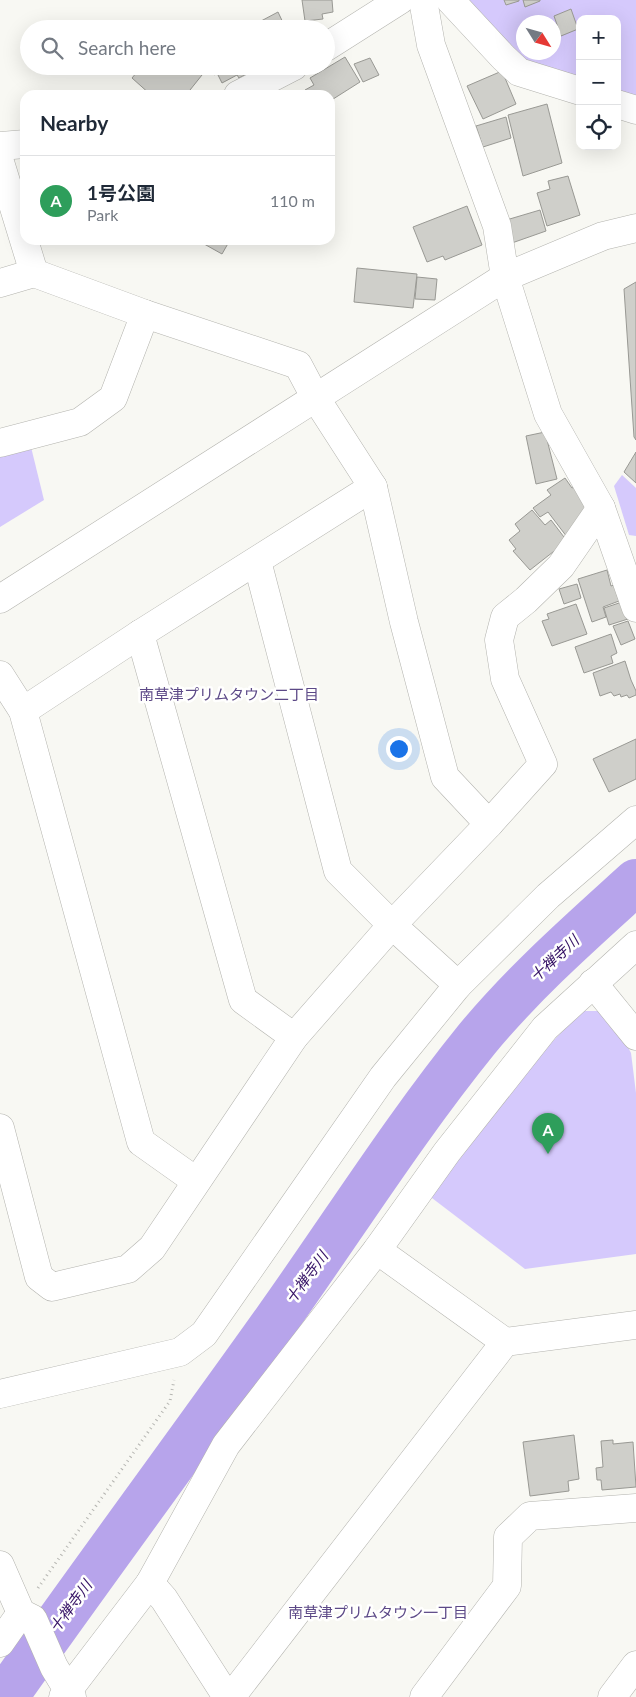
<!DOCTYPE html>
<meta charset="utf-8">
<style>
:root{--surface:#fff;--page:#f6f6f7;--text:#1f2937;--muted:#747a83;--line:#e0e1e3;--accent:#d93025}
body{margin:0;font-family:Lato,"Noto Sans JP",sans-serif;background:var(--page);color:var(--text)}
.controls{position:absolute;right:15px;top:15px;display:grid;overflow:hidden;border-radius:10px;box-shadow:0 5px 20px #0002}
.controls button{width:45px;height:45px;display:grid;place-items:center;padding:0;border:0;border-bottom:1px solid var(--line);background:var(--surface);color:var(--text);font:25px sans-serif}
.compass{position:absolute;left:516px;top:15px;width:45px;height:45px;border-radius:50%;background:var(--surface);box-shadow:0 5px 20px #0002;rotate:127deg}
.you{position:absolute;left:398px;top:748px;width:18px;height:18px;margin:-12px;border:4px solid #fff;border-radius:50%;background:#1a73e8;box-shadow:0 0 0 8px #1a73e833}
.badge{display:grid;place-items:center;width:32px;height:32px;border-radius:50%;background:var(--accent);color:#fff;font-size:16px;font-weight:700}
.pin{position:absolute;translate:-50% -41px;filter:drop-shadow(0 1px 2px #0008)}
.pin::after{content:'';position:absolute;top:26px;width:18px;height:15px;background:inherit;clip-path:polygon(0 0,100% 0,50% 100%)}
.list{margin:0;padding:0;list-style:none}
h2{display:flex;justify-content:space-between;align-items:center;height:65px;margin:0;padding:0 20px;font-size:21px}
h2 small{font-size:16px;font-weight:400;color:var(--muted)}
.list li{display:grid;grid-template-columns:32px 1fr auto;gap:15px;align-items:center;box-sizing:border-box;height:90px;padding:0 20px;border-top:1px solid var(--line)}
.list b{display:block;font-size:19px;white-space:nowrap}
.list p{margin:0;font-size:16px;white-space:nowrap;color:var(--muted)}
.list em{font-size:16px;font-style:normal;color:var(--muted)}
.icon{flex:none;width:28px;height:28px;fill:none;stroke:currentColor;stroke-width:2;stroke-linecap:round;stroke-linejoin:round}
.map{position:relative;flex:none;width:636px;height:1697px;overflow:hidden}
.search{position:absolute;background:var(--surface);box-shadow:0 5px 20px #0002;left:20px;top:20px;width:315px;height:55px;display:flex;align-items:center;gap:12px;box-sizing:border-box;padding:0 18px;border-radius:28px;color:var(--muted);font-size:19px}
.panel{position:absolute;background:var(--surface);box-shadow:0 5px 20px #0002;left:20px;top:90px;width:315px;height:155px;border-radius:15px}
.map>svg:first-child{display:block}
.green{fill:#d5c9fc;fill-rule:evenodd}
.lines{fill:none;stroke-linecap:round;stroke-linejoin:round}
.river{stroke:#b7a4eb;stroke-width:46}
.building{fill:#cfcfca;stroke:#999994}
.minor-casing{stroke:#b3b3ae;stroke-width:29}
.path{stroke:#b6b6b2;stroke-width:3;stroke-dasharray:1 4;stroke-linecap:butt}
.minor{stroke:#fff;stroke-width:28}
.labels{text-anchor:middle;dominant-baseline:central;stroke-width:5;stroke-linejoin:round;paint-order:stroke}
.neighbourhood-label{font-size:15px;fill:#5c4987;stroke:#fffffe}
.water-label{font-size:15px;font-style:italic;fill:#351265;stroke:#fffffe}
</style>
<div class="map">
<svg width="636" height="1697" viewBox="0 0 636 1697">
<rect width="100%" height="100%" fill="#f8f8f3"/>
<g class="green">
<path d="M 457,0 L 636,0 L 636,101 L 617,96 L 617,19 L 580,19 L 580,85 L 543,75 ZM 524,22 L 554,22 L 554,52 L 524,52 Z"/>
<polygon points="31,447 44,500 0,527 0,455"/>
<polygon points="622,475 636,488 636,536 629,535 614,486"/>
<polygon points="582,1011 602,1011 621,1034 631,1053 636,1093 636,1254 525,1269 428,1195 551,1043"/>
</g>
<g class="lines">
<path class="river" d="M 5,1697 C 94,1571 186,1447 275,1322 C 342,1228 404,1129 477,1039 C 525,981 581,932 636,882"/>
</g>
<g class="building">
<polygon points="302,0 332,0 333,12 322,14 323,19 305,21"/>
<polygon points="504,0 519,0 519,1 506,5"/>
<polygon points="523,0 540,0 540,1 525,7"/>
<polygon points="571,9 578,29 561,36 554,16"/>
<polygon points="278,12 286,29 246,29"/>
<polygon points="345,57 360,82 330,101 330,95 308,95 305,90 314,85 310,78"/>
<polygon points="370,58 379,75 363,82 354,64"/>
<polygon points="142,66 192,66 202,75 186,95 151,95 132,78"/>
<polygon points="209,66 262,66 239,78 237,75 222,83 217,73 214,75"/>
<polygon points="502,71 516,104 483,119 467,86"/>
<polygon points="547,104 562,163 523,176 508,115"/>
<polygon points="506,117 511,138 483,147 476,126"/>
<polygon points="568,176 580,215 547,226 537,193 550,189 548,181"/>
<polygon points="467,206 482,245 445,260 443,256 427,262 413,227"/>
<polygon points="540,210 546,231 509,244 503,221"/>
<polygon points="197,240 230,240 222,254"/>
<polygon points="357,268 417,274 413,308 354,302"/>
<polygon points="417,277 437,279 435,300 415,299"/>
<polygon points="636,282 636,440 634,437 624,289"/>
<polygon points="545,432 557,479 536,484 526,436"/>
<polygon points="636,452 636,483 624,472"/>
<polygon points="565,478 572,488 578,485 590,502 567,537 548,512 540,517 533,508 551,495 547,490"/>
<polygon points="532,510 545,525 551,520 567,541 530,570 513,551 516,549 509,540 520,531 515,524"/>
<polygon points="607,570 611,586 614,585 619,601 603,607 606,617 592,622 578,579"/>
<polygon points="577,584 581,598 564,604 559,589"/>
<polygon points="622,602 628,619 609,625 604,608"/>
<polygon points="576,604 587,634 552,646 542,621 549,619 547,614"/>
<polygon points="628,621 635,639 621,645 613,626"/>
<polygon points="611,634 617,653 611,656 613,663 584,673 575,647"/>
<polygon points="625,661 631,680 636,691 636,695 629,698 627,695 621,697 620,694 614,696 611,692 600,696 593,673"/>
<polygon points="636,739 636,779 609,792 593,759"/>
<polygon points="574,1435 579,1479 568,1481 569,1491 530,1496 523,1442"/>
<polygon points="613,1440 613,1444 633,1442 636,1487 602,1490 601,1480 597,1480 596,1468 603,1467 601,1441"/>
</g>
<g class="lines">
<defs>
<g id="minor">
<polyline points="423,0 431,45 497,226 505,277 548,414 601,508 636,608"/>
<polyline points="450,0 503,57 519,72 580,91"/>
<polyline points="326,47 400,0"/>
<polyline points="238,95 294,66"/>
<polyline points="617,104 636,110"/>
<polyline points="0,146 25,144"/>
<polyline points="0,162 34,273 145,314 298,365 315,397 373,487 404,622 445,777 489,824"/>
<polyline points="0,283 34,273"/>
<polyline points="0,443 80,422 113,398 145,314"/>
<polyline points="257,561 338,871 392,925 458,985"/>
<polyline points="0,599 505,277 603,236 636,228"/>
<polyline points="140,634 243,1000 294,1037"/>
<polyline points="0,675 23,711 141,1142 196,1181"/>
<polyline points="23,711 140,634 373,487"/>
<polyline points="593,983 636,1036"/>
<polyline points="0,1128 39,1277 52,1287 128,1269 152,1248 294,1037 392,925 489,824 543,764 505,679 499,640 505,617 526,600 561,566 601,508"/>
<polyline points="377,1250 505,1342 636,1325"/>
<polyline points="0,1394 180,1352 204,1334 383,1077 458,985 548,896 636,820"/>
<polyline points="0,1565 21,1613 33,1619 54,1667 72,1697"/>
<polyline points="150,1583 164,1599 227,1697"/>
<polyline points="0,1643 21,1613"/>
<polyline points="63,1697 150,1583 226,1445 377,1250 447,1152 545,1028 636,945"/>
<polyline points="231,1697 505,1342"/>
<polyline points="424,1697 507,1586 508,1537 530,1516 636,1508"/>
<polyline points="612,1697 636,1665"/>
</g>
</defs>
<use href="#minor" class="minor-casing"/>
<polyline class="path" points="38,1588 170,1401 174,1380"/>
<use href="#minor" class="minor"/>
</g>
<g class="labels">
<g class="neighbourhood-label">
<text x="229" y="694">南草津プリムタウン二丁目</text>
<text x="378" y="1612">南草津プリムタウン一丁目</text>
</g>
<g class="water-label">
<text transform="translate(554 958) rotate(-43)">十禅寺川</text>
<text transform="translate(306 1277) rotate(-54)">十禅寺川</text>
<text transform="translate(70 1606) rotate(-54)">十禅寺川</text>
</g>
</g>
</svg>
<div class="controls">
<button>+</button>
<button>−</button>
<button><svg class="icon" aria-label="locate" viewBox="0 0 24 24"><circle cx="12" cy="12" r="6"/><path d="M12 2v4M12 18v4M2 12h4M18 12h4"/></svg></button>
</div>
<svg class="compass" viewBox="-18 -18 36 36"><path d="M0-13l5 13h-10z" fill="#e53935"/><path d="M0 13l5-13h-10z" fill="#747a83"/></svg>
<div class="you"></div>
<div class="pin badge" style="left:548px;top:1154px;background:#2e9e5b">A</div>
<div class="search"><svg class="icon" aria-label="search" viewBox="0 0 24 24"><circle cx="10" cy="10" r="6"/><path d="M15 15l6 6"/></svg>Search here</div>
<section class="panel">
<h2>Nearby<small></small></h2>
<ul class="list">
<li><span class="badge" style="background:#2e9e5b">A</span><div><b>1号公園</b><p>Park</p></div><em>110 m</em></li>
</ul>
</section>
</div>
